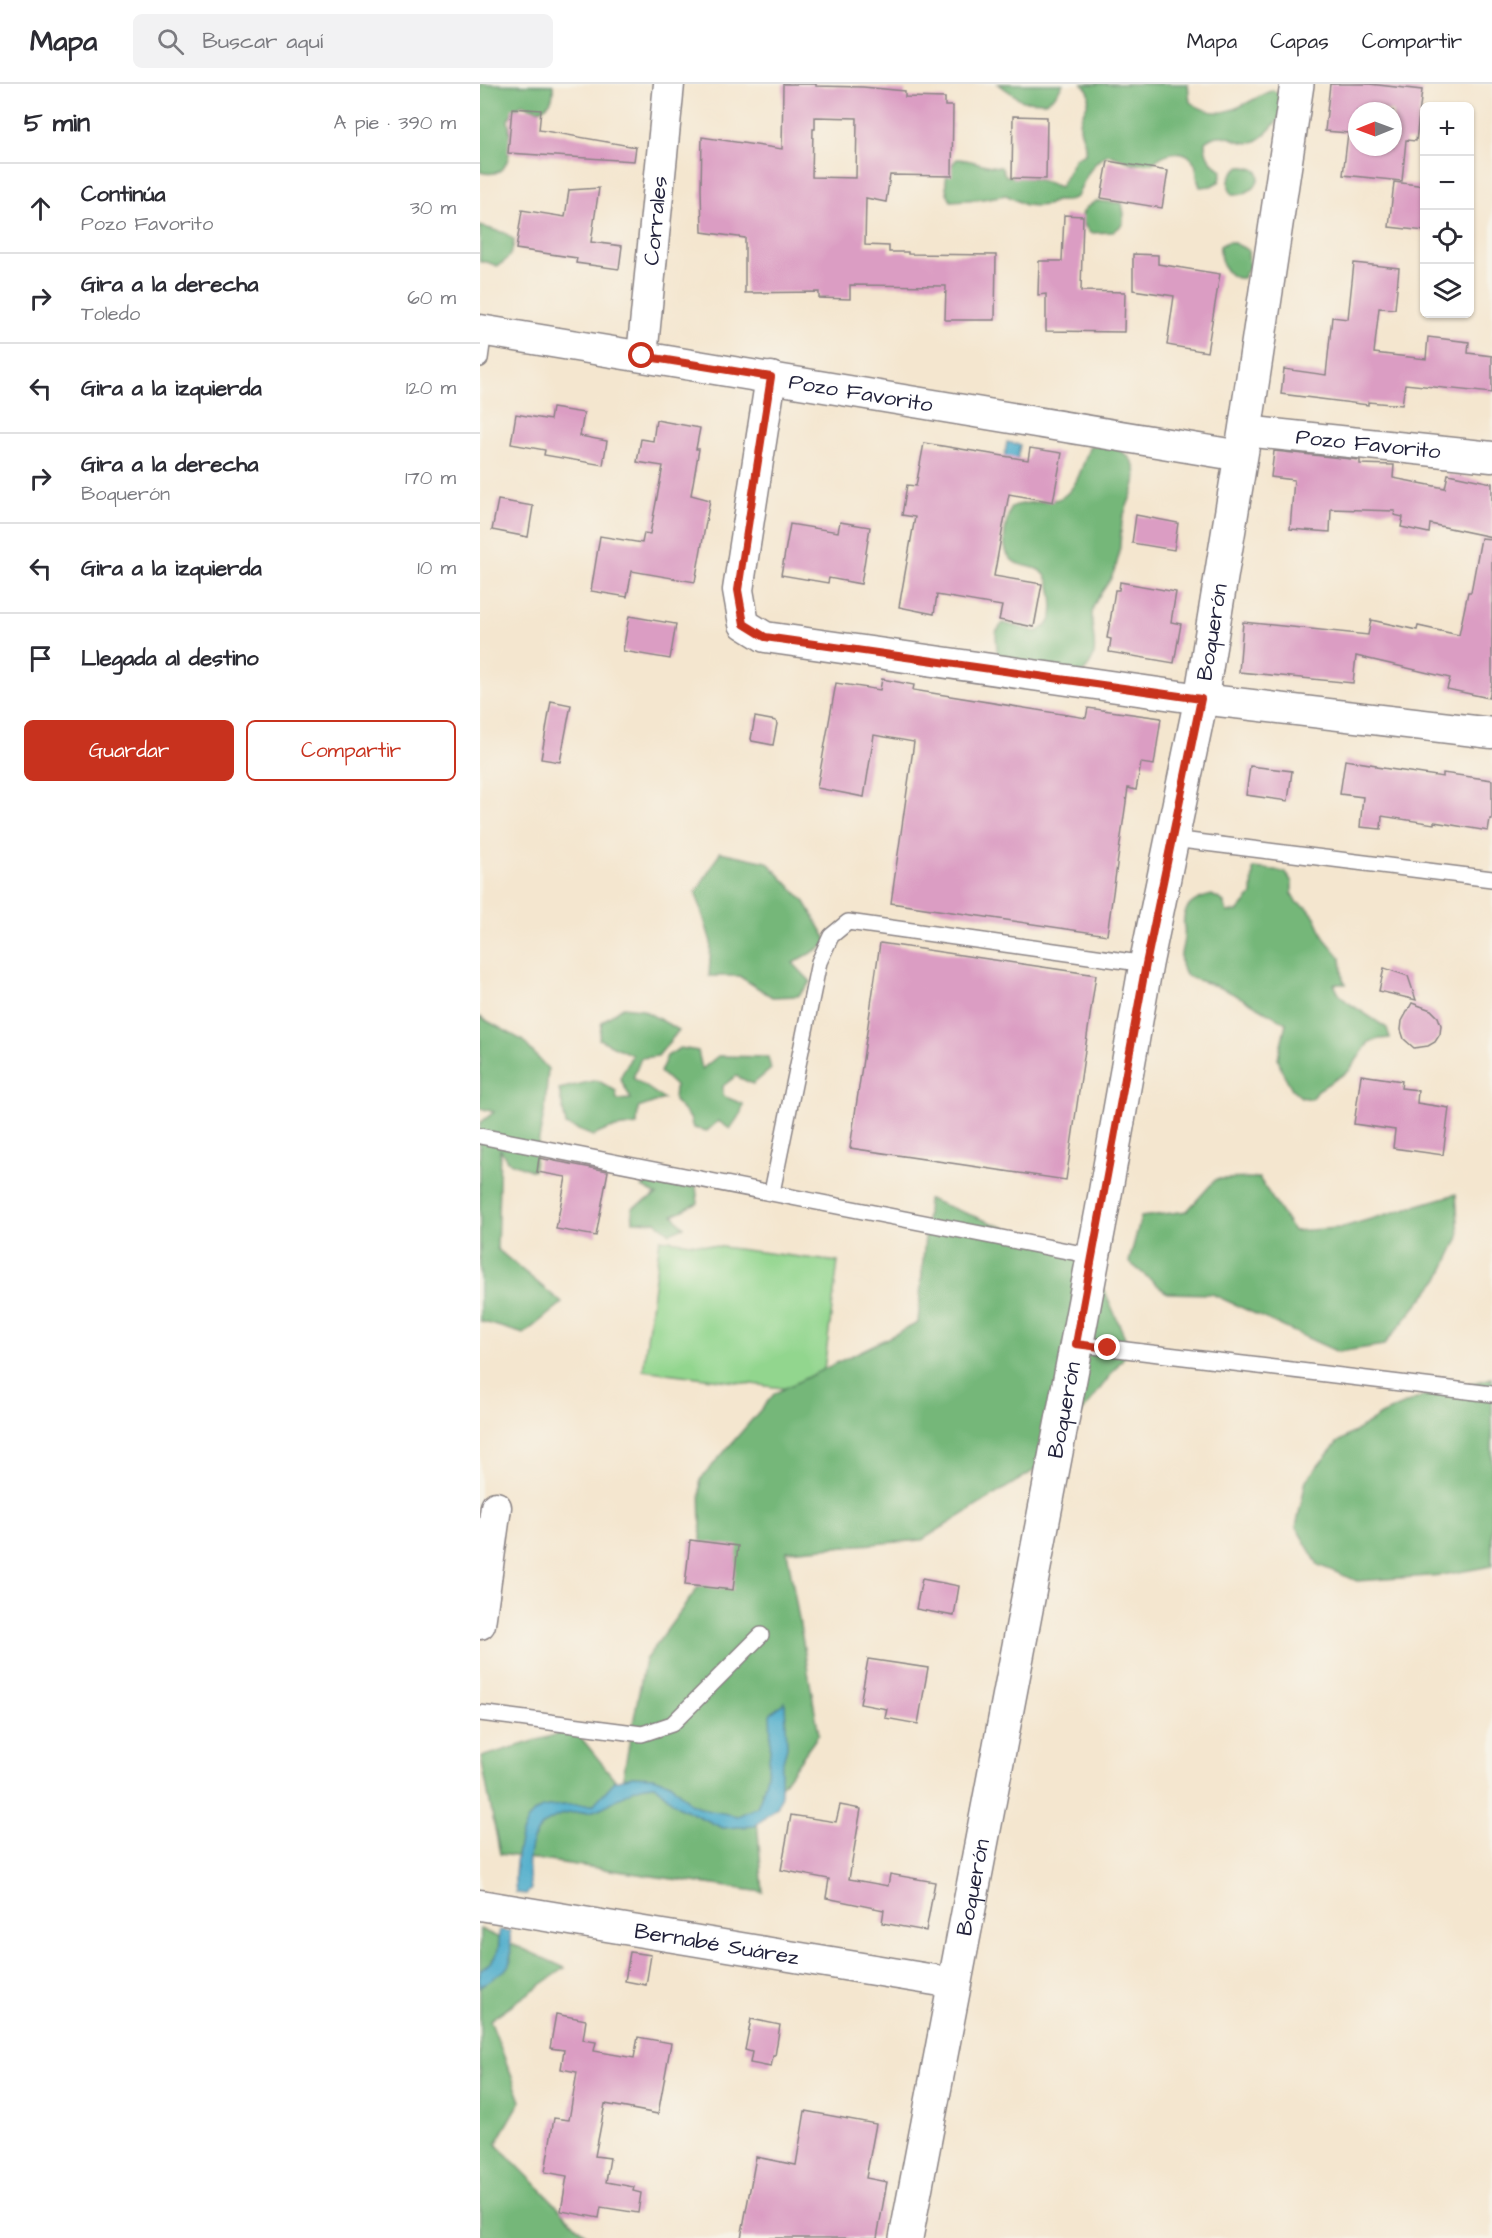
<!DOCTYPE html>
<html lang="es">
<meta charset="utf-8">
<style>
:root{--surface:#fff;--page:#f2f2f3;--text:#2b2b33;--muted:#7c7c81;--line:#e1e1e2;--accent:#c8321e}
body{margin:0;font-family:"Architects Daughter",sans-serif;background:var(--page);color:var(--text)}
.controls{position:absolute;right:18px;top:18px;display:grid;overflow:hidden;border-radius:9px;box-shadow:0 2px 4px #0004}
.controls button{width:54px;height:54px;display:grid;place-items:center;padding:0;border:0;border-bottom:2px solid var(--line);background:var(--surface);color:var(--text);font:30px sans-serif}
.compass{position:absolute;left:868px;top:18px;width:54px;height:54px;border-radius:50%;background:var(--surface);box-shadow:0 2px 4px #0004;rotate:269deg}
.stop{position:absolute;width:18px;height:18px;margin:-14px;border:4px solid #c8321e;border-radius:50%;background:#fff}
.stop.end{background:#c8321e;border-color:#fff;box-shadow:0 2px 6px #0008}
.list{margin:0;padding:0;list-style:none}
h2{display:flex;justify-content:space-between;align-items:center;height:78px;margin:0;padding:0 24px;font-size:26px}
h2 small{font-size:20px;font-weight:400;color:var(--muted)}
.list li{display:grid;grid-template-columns:39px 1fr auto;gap:18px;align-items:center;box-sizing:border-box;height:90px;padding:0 24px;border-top:2px solid var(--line)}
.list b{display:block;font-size:22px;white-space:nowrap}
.list p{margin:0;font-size:20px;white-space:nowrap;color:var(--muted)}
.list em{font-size:20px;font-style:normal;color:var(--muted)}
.actions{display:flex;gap:12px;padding:18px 24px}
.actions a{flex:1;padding:14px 0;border:2px solid var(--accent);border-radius:9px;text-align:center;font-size:21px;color:var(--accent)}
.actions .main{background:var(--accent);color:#fff}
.icon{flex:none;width:33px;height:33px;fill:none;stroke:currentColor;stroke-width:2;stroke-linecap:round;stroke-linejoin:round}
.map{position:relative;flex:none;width:1012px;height:2154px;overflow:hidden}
header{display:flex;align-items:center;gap:36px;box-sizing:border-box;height:84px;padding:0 30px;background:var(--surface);border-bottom:2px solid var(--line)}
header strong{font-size:28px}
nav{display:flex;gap:33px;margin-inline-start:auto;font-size:21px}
.search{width:420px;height:54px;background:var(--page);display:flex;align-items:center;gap:15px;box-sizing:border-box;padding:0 21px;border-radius:9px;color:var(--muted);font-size:22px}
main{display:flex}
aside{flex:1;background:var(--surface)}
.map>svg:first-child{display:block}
.green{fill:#92d68e;stroke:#5a7c64;stroke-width:1.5}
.forest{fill:#75b779;stroke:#4c6c5a;stroke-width:1.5}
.water{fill:#4caccb;stroke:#376783;stroke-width:1.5}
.building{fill:#db9dc3;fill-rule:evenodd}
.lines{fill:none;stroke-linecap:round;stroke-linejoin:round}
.lane-casing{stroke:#8b8485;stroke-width:18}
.street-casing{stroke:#8b8485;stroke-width:33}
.secondary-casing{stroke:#8b8485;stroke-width:36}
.lane{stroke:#fff;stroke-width:15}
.street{stroke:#fff;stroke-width:30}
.secondary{stroke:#fff;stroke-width:33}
.route{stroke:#c8321e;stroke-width:8}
.labels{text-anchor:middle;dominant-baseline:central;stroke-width:4.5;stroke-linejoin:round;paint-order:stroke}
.street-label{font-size:22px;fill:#22223b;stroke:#f7f3e8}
</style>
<header>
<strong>Mapa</strong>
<div class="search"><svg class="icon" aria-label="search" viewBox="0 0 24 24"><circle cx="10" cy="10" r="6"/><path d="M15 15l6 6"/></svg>Buscar aquí</div>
<nav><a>Mapa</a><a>Capas</a><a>Compartir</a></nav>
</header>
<main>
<aside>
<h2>5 min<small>A pie · 390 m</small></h2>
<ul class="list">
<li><svg class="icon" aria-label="ahead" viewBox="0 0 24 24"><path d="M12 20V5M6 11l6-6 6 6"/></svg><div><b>Continúa</b><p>Pozo Favorito</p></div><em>30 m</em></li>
<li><svg class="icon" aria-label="right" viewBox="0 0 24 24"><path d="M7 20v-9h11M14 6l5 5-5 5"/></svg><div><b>Gira a la derecha</b><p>Toledo</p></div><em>60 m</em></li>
<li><svg class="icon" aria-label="left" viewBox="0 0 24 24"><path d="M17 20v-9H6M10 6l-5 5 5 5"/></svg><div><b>Gira a la izquierda</b></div><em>120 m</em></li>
<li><svg class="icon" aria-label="right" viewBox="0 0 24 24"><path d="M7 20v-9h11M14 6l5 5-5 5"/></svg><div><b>Gira a la derecha</b><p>Boquerón</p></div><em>170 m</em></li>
<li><svg class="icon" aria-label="left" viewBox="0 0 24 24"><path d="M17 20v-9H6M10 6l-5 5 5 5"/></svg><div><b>Gira a la izquierda</b></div><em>10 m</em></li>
<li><svg class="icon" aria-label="arrive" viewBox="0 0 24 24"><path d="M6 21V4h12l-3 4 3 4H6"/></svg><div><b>Llegada al destino</b></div></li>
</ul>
<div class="actions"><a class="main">Guardar</a><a>Compartir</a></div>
</aside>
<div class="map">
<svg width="1012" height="2154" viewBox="0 0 1012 2154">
<rect width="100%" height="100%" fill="#f7f3e8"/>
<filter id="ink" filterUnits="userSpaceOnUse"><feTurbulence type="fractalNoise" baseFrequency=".0167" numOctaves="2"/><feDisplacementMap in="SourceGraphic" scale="12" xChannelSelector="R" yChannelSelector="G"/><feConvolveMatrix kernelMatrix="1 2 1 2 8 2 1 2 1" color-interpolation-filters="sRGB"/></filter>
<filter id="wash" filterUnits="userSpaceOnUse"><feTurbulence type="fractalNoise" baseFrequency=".008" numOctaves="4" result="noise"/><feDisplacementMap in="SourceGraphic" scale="24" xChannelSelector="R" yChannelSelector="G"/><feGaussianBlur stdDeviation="1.35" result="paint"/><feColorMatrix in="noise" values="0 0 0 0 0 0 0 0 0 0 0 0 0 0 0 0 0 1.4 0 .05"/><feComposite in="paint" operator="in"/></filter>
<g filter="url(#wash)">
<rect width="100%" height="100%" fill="#f4e6cf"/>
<polygon class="green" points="180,1155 358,1178 341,1309 163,1286"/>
<g class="forest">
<path d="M 0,0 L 73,1 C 74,15 71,21 59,26 L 42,20 L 33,27 L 28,36 C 32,57 34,98 0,88 Z"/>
<polygon points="518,0 583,0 574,13 565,18 543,17"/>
<path d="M 602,0 L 708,0 L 710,18 C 744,42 763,18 793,6 L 802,13 L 801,33 C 794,40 785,53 776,57 C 757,65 747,41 725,58 C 725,72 730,78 742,86 L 740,97 L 731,102 L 720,103 C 715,92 718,87 715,80 C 707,62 684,68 673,79 L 652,79 L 628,70 C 611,78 604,96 597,113 L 587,117 L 576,117 L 567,121 L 556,122 L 545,121 L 526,111 L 503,115 L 471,117 C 462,103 465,87 477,75 C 492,75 505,83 521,83 L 526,92 C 545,91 562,96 580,103 L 595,74 L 605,69 C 607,54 599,52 600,40 C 601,24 619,13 602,0 Z"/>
<path d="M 761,82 L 774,85 L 778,88 L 779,94 L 774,104 L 763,110 L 752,110 C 745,99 750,88 761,82 Z"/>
<path d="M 617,117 L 642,119 L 644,130 L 642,141 L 633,148 L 610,149 C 598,135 599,125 617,117 Z"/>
<path d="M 0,142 L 25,149 L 34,156 C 33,169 29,176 17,182 L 7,178 L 0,178 Z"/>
<path d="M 747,158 L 752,158 L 768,166 L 769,183 L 763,194 C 746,196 739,177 740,162 Z"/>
<path d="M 610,362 L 633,362 C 642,367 653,375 655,385 C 659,403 645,421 642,438 C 639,460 642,471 632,492 C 627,503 616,513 613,524 C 607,548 626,568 602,589 L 523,579 L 517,569 L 516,548 L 523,539 L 557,548 C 564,544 570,540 572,532 C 574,520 572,496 562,488 C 550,479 534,485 527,469 C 521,456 527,435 531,423 C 546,417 559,419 574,416 C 597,412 602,380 610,362 Z"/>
<polygon points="240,768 287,778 325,818 349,859 313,879 331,898 318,912 292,913 259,892 229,892 231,858 216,809"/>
<path d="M 773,784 L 795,786 L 806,789 L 812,798 L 812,810 L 817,819 L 827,823 L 835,833 L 845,855 L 861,874 L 863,896 L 866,900 L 854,900 L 859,910 L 867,918 L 907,944 L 910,954 L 899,955 L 889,958 L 869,987 L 838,1006 L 831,1015 L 821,1013 L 812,1005 L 801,985 L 798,974 L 806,939 C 779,924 753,907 724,898 C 714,895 706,894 702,884 C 697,869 707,858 704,844 C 701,822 714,815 732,811 L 743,817 L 747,828 L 758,827 L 772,811 Z"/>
<polygon points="143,923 161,925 199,946 178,972 161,974 153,994 184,1015 158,1024 157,1041 129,1045 113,1052 86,1041 79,1005 117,996 136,1007 137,1016 151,1015 140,994 152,971 119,955 122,938"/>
<polygon points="0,933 42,956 68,985 65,1024 53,1087 27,1077 20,1065 17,1165 82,1219 44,1250 0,1237 0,1039 14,1028 0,1024"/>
<polygon points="200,964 218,967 222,985 238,972 288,973 291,985 273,1000 256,992 243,1002 243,1012 263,1020 261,1029 250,1045 238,1037 227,1047 213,1044 210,1034 194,1017 195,1002 180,988 187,972"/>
<polygon points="175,1087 215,1095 218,1119 193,1131 204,1143 190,1149 176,1138 153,1137 152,1124 177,1111 162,1103"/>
<polygon points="779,1094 813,1147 860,1144 976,1110 979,1153 960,1193 904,1261 858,1268 732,1210 687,1209 649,1178 661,1133 707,1127 736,1095"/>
<polygon points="448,1115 611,1176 650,1265 563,1381 442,1456 307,1467 339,1650 277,1736 283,1808 20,1770 1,1673 94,1645 141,1703 165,1576 222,1498 220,1396 295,1309 438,1239"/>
<polygon points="1012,1294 1012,1482 963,1491 877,1497 838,1481 816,1443 826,1396 857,1359 901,1331 945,1311"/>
<polygon points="0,1845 85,1884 10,1936 41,2017 16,2060 109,2154 0,2154"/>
</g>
<g class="water">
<polygon points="527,358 540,361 532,402 522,387"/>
<path d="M 305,1618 L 307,1663 L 301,1684 L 301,1710 L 298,1722 L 275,1742 L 243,1744 L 199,1723 L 174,1701 C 148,1702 139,1718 116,1726 C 106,1730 94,1727 84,1730 C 48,1740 45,1773 51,1805 L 46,1810 L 36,1809 C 33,1790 38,1736 58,1726 C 74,1719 96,1721 113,1721 L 135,1697 L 152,1692 L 174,1693 L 190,1699 L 210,1719 L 226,1726 L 258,1732 L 277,1723 C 289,1695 292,1660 290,1630 Z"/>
<path d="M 19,1846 L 30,1847 L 31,1878 L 25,1886 L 0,1903 L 0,1887 C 18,1873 20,1869 19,1846 Z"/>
</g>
<g id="blocks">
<g class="building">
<path d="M 303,0 L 336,0 L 336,2 L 383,3 L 425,7 L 425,13 L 465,14 L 465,22 L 473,22 L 472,92 L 410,91 L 406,118 L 386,114 L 385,161 L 409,162 L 409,168 L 428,168 L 428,170 L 516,171 L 515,236 L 465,236 L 466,202 L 370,201 L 370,215 L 339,214 L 339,208 L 265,209 L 265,154 L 222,148 L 221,105 L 222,53 L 302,65 ZM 335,33 L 377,34 L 376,94 L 332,93 L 333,45 L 335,45 Z"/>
<path d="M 850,0 L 889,0 L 942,6 L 936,57 L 926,56 L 922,97 L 863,91 L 868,49 L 845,47 ZM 877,27 L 913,27 L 913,63 L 877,63 Z"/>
<polygon points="32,24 61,26 59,46 156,63 154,77 28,69"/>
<polygon points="533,32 567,33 566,95 532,94"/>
<polygon points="628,77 688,87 682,124 621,114"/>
<polygon points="914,98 945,102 945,147 909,143"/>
<polygon points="119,104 111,158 142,162 139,185 96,179 97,174 36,165 42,126 85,133 89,106"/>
<polygon points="584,131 603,132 601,207 645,208 644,248 566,247 566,210 558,211 559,177 582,177"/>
<polygon points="653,170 678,171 678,180 740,190 727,268 687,261 694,212 653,206"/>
<polygon points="874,179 919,184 915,225 899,224 894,269 946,275 948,253 989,258 988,269 1012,272 1012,309 925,300 922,321 888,318 888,321 801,310 804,285 846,291 852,233 868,235"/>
<polygon points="72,324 104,329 100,352 127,357 123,381 64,371 65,366 31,360 36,330 70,336"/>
<polygon points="176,336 220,344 216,365 219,365 211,411 230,416 215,498 152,487 147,513 111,507 120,452 162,459 164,449 170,450 183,382 157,378 161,355 173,357"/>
<polygon points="444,359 548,376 550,364 582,369 573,418 529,410 514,492 562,500 554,543 519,536 522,522 457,511 454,530 419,523 435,433 422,431 427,401 436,402"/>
<polygon points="794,367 880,376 880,380 914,381 913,394 965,404 968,390 1012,399 1012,453 950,440 949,449 921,443 923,433 914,431 915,427 851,425 850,448 810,445 814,396 791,393"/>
<polygon points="18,416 53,422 48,453 12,446"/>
<polygon points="656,431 698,439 694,466 652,459"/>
<polygon points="360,438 390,443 381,500 349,494 348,499 301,491 310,440 358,448"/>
<polygon points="1001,454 1012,455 1012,599 1009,614 967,605 970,594 876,572 873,599 759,588 763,538 888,551 891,536 937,546 938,542 979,551 988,508 991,508"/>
<polygon points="640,498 696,508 691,538 701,540 694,579 629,568 631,555 627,554 631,532 635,506 639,506"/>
<polygon points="149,532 196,540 190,575 143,567"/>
<polygon points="402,595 434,601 433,606 606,634 608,624 681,634 674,681 661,679 656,706 648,704 627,851 411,819 434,658 394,651 384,713 337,704 356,599 400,606"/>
<polygon points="71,617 91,621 80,678 61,675"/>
<polygon points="275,633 296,637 297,640 293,661 272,657 271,655"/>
<polygon points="865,676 896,681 896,683 963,693 963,689 1012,696 1012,735 1010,735 1008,747 954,738 954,740 902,732 901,745 880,743 883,713 860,710"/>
<polygon points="770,682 812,687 808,717 766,711"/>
<polygon points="400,859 616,891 586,1096 370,1064"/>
<polygon points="904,884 928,892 936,916 899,907"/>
<polygon points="932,919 951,926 958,933 961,941 960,950 955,958 948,962 934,964 924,955 921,946 922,937"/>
<polygon points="881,991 922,997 921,1004 938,1006 937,1019 969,1024 963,1071 913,1064 915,1046 874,1040"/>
<polygon points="59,1074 128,1087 116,1152 76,1145 86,1093 57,1088"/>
<polygon points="210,1456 258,1462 253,1506 205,1501"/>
<polygon points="442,1495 479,1502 474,1532 436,1525"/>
<polygon points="388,1575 448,1584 438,1640 405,1634 407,1625 380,1620"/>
<polygon points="360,1721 381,1725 369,1795 408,1802 410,1790 455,1798 446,1847 402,1839 404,1826 346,1814 349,1795 301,1786 311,1731 356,1738"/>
<polygon points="150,1868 171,1871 166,1901 145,1897"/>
<polygon points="76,1930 106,1936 103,1956 116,1958 114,1967 154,1974 158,1953 191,1959 178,2030 125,2020 115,2072 130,2074 126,2098 154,2103 153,2107 161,2109 158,2129 121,2123 119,2134 81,2127 87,2092 65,2088 74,2034 89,2036 97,1988 81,1985 84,1966 70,1964"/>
<polygon points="271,1935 300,1941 295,1972 293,1972 291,1983 270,1979 272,1968 265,1966"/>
<polygon points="325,2027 396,2040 386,2094 407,2098 397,2154 261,2154 276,2073 316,2081"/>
</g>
</g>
</g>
<g filter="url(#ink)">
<use href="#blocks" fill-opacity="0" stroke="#8b8485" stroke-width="1.5"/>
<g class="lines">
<defs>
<g id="lane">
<polyline points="0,275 4,246"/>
<polyline points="693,755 1012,795"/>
<polyline points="0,1052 613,1172"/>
<polyline points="292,1108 339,878 351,852 368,838 666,880"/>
<polyline points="596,1260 1012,1310"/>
<polyline points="0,1629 162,1650 192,1640 281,1551"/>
</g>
<g id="street">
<path id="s1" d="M 0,246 L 761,372"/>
<path id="s2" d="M 162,272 L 189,0"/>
<polyline points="291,293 258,506 264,540 285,553 721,615 1012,649"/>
<path id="s3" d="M 765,347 L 1012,373"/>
<polyline points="0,1540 16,1423"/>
<path id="s4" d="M 0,1821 L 473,1899"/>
</g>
<g id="secondary">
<path id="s5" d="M 426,2154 L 622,1127 L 666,880 L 721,615 L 765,347 L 817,0"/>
</g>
</defs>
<use href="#lane" class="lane-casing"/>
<use href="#street" class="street-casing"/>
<use href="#secondary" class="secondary-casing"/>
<use href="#lane" class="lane"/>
<use href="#street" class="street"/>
<use href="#secondary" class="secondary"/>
</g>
</g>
<g class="lines" filter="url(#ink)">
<polyline class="route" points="162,272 291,293 258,506 264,540 285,553 721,615 666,880 596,1260 628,1264"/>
</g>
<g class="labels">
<g class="street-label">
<text stroke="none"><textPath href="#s2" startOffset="136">Corrales</textPath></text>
<text stroke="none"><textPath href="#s1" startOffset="386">Pozo Favorito</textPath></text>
<text stroke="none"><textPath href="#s3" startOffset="124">Pozo Favorito</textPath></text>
<text stroke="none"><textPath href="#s5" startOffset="1635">Boquerón</textPath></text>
<text stroke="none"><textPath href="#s5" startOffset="843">Boquerón</textPath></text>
<text stroke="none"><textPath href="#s5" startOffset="357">Boquerón</textPath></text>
<text stroke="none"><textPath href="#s4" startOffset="240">Bernabé Suárez</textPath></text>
</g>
</g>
</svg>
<div class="controls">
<button>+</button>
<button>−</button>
<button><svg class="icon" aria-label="locate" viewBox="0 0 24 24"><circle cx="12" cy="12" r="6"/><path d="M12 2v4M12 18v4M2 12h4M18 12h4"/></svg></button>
<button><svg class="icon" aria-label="layers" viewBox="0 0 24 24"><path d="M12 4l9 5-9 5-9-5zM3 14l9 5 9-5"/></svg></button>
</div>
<svg class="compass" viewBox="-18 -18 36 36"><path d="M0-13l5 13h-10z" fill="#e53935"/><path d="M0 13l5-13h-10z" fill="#7c7c81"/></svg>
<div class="stop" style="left:162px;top:272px"></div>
<div class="stop end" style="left:628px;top:1264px"></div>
</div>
</main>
